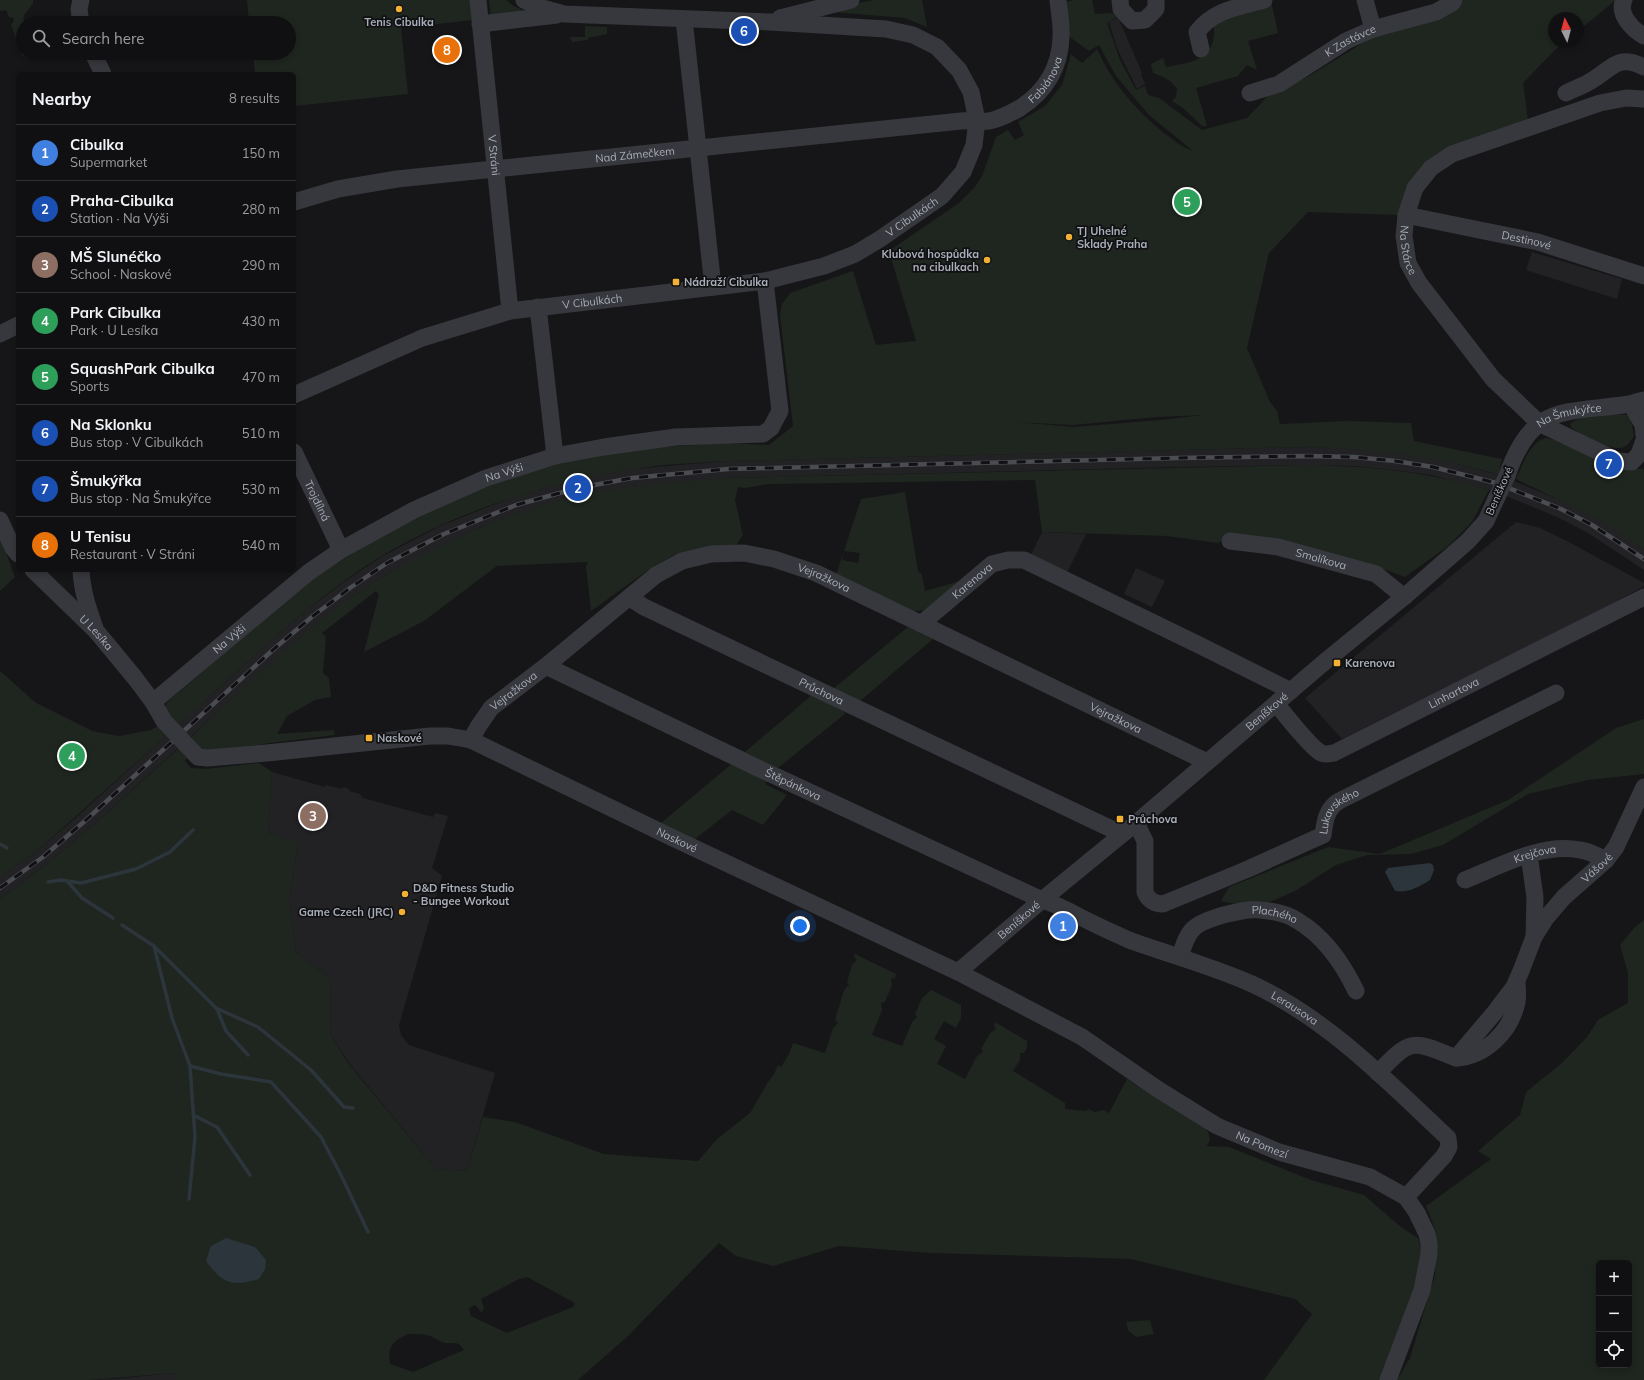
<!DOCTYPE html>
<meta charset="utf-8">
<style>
:root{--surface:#101012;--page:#1e1e20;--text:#f1f3f6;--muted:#9c9d9f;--line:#303032;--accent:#f2b134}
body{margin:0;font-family:Mulish,sans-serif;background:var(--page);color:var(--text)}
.controls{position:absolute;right:12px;bottom:12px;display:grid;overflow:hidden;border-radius:6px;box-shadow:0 2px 6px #0003}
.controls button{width:36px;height:36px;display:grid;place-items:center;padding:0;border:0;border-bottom:1px solid var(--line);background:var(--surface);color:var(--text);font:20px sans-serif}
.compass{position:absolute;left:1548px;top:12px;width:36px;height:36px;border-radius:50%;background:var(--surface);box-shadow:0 2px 6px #0003;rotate:354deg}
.you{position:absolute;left:800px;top:926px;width:14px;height:14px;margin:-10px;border:3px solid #fff;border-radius:50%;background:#1a73e8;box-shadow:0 0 0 6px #1a73e833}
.badge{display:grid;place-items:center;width:26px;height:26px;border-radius:50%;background:var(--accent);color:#fff;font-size:13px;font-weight:700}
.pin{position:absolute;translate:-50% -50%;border:2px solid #fff;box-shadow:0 1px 4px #0006}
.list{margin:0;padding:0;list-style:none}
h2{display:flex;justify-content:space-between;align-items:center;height:52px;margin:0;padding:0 16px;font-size:17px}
h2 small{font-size:13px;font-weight:400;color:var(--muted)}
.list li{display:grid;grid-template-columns:26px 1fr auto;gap:12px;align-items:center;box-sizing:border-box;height:56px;padding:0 16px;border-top:1px solid var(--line)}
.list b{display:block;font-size:15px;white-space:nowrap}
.list p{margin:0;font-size:13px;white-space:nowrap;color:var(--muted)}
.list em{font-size:13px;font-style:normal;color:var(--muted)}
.icon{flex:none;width:22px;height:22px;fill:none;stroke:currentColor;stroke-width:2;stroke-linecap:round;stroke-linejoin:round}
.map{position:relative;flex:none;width:1644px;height:1380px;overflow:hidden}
.search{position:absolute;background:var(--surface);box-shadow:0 2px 6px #0003;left:16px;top:16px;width:280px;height:44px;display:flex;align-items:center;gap:10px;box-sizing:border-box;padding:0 14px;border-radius:22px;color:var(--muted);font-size:15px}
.panel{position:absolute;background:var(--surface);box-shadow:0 2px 6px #0003;left:16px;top:72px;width:280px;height:500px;border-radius:6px}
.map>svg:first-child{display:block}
.built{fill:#222225}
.green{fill:#1e261f;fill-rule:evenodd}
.water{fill:#2c353c}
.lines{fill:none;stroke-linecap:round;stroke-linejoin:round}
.stream{stroke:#2c353c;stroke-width:3.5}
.minor{stroke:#37383d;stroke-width:17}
.rail-casing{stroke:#4a4c52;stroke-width:4.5}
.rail{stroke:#111113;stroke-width:3;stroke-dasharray:9;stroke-linecap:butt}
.minor-bridge{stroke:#37383d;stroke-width:17}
.poi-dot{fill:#f2b134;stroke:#111113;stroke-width:1.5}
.labels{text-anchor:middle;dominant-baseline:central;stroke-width:3.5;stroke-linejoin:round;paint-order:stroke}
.poi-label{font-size:11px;font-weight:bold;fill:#a8adb8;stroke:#111113;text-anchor:start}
.street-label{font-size:11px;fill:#a8adb8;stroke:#111113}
</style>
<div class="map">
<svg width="1644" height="1380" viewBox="0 0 1644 1380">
<rect width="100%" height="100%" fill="#161618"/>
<g class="built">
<polygon points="1118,17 1142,73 1141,74 1145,84 1137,89 1117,48 1109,22"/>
<polygon points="1532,252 1622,279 1617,299 1526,270"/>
<polygon points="1308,447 1355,448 1396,452 1435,458 1499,475 1565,502 1596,518 1632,540 1644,549 1644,570 1588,533 1557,517 1494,491 1431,475 1394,470 1354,466 1308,465 1178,467 728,478 633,487 580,496 519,514 483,526 448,542 392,571 355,595 281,655 91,827 48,863 0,899 0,877 38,850 80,814 269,642 307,610 345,581 383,556 440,526 513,497 576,479 631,469 727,461"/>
<polygon points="1516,522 1540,528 1567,541 1644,583 1644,586 1590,616 1342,739 1305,698"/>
<polygon points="1042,532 1086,534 1067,573 1031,555"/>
<polygon points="1136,568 1165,581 1152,607 1124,594"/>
<polygon points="272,772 325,787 326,785 342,789 343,787 350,789 349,791 360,794 363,798 433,817 435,813 448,816 432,868 442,876 399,1025 401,1035 409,1045 495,1073 467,1171 436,1169 349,1063 330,1033 331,979 296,952 289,899 298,843 268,833"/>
<polygon points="175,1373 174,1380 89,1380 114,1379"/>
</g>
<g class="green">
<polygon points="0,0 33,0 33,3 24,15 23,53 27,53 28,60 27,57 23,56 11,25 14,21 13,18 9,17 6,10 0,11"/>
<polygon points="247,0 472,0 474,20 401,28 408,94 294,106 294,74 255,74 253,53 289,53 289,23 249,23"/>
<polygon points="489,0 506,0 512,5 529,13 491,19"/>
<polygon points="874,0 922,0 927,27 905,18 820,11"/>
<path d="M 1073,0 L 1092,0 L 1095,14 L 1112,13 L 1117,17 L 1107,23 L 1120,60 L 1136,90 L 1145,86 L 1148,95 L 1159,98 L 1202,130 L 1247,118 L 1267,97 L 1309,76 L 1376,35 L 1440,17 L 1463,0 L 1616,0 L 1578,31 L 1578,18 L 1554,18 L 1554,42 L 1564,42 L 1554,51 L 1523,83 L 1528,120 L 1446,149 L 1399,215 L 1308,212 L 1269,253 L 1247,348 L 1270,402 L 1277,411 L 1280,424 L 1347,421 L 1411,423 L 1414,441 L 1502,459 L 1499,475 C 1436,456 1374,449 1308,447 L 727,461 C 694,463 661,464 629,470 C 529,486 427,521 344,581 C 285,625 232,676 177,726 L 169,716 L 165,707 L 167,702 L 316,576 L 380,536 L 485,485 L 531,470 L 609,451 L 722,443 L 769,445 L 793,426 L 780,315 L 782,304 L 790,293 L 853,271 L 876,345 L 916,341 L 889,251 L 959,203 L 975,187 L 982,176 L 996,137 L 1008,130 L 1015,140 L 1024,135 L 1018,122 L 1045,106 L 1062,85 L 1071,54 L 1082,63 L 1097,49 C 1112,83 1136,110 1164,133 C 1174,140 1181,147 1193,151 L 1149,115 L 1116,76 L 1099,45 L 1089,51 L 1067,35 L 1066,2 ZM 1203,415 L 1160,420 L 1074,427 L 1015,422 L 1073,425 L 1157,417 Z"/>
<path d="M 1271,1 L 1278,33 L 1248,41 L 1257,70 L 1247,65 L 1238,76 L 1196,88 L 1207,126 L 1202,126 L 1184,109 L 1172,101 L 1176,97 L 1177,89 C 1171,80 1164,77 1153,73 L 1151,64 L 1163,58 L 1166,67 C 1193,62 1216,60 1214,26 L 1227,19 Z"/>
<polygon points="585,26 607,27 607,34 588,38 588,40 572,42 570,37 585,37"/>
<path d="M 1609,414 L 1630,415 L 1634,436 C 1630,441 1627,448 1620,448 C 1605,449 1584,436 1572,428 L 1570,425 C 1577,415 1598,416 1609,414 Z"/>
<path d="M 1545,438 L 1560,441 L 1619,468 L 1644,469 L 1644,549 L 1596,518 L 1516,479 C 1523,465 1528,444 1545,438 Z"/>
<path d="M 1308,465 C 1370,466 1430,472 1489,490 L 1472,522 L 1448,546 L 1405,577 L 1378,567 L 1230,536 L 1218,543 L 1167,536 L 1042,532 L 1035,480 L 768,484 L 745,488 L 738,487 L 735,500 L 743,535 L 735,547 L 712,548 L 676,554 L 651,568 L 591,611 L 586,567 L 588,562 L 497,566 L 424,621 L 364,652 L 379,594 L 376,591 L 322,633 L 326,637 L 323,673 L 329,678 L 331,697 L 315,700 L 287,716 L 277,734 L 334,730 L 335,735 L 270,743 L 207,754 L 189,739 C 243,689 295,637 355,595 C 422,548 501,514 580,496 C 629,485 678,482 727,478 Z"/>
<path d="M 905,492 L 918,571 L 922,575 L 925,591 L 964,580 L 929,610 L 914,611 L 836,575 L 861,499 ZM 844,551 L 860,553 L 858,563 L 842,560 Z"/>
<polygon points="0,536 15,577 0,591"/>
<polygon points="908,627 933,639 860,701 833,689"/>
<polygon points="0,671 36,703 92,731 119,736 151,730 158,726 167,735 38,850 0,877"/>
<polygon points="812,695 846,713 778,768 745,752"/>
<polygon points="1644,719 1644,774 1588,780 1528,794 1443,845 1411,854 1367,855 1336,865 1295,891 1256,908 1221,901 1229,887 1328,847 1380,854 1508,800 1616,728"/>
<path d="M 179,748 L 187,758 L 185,761 L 191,768 L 206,769 L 259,763 L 272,772 L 268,833 L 298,842 L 289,899 L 296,952 L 331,979 L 330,1033 L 348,1063 L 436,1169 L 467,1171 L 483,1117 L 515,1122 L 604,1154 L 698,1161 L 717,1139 L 750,1113 L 768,1082 L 774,1074 L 778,1065 L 781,1067 L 789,1054 L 793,1043 L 825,1053 L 833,1028 L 838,1023 L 835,1020 L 844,990 L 849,985 L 847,982 L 852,965 L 857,960 L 854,957 L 855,954 L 896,974 L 895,978 L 891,979 L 892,985 L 885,1002 L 881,1003 L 882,1010 L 872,1035 L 902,1046 L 912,1022 L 917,1017 L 915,1014 L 922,998 L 931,990 L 961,1005 L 961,1018 L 956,1028 L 944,1021 L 934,1039 L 946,1046 L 937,1064 L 965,1079 L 977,1056 L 983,1052 L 981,1049 L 990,1033 L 996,1029 L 994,1026 L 995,1022 L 1027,1041 L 1027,1048 L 1024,1053 L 1020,1053 L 1020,1060 L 1013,1071 L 1065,1103 L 1065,1109 L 1086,1111 L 1088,1109 L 1095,1112 L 1103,1110 L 1109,1113 L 1127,1079 L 1206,1129 C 1210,1135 1212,1141 1206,1146 L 1229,1147 L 1311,1180 L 1364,1195 L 1402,1228 L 1418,1238 L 1424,1261 L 1381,1380 L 1264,1380 L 1312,1314 L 1295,1299 L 1131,1259 L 931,1253 L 839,1246 L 773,1266 L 736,1256 L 719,1243 L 627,1337 L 578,1380 L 174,1380 L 175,1373 L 89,1380 L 0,1380 L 0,899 L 48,863 L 91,827 ZM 527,1277 L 575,1303 L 573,1307 L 507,1333 L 471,1316 L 469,1308 L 475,1305 L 482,1313 L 484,1308 L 481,1299 L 519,1279 ZM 408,1334 C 416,1334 423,1334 430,1336 C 435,1338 440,1342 445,1343 C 455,1344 457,1340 464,1350 L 413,1372 L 390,1364 C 387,1346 393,1341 408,1334 Z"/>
<polygon points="735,761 770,778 765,784 787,795 763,825 732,810 695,839 661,823"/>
<path d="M 1644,920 L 1644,1380 L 1397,1380 L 1410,1358 L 1435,1275 L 1436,1232 L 1426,1206 L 1491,1159 L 1478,1151 L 1520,1115 L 1526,1092 L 1563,1062 L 1587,1037 L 1598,1020 L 1628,1003 L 1628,973 L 1620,945 L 1634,928 ZM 1599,1263 L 1629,1263 L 1629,1365 L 1599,1365 Z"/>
<polygon points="1150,1320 1154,1334 1136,1337 1128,1330 1126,1322"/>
</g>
<g class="water">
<path d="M 1430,863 L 1433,865 L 1434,870 L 1430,880 C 1419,887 1408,893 1395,891 L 1385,872 L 1388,868 Z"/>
<path d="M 226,1238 L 255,1247 L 266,1260 L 265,1269 L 259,1279 C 232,1287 223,1284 206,1261 L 211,1246 Z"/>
</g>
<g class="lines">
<g class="stream">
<polyline points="0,844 7,848"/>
<polyline points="48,882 61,880 81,883 136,869 170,852 193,830"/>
<polyline points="68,882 82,898 113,918"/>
<polyline points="122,925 154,946 216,1008 258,1027 311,1070 344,1107 353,1108"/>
<polyline points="154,946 172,1018 190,1066 195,1137 189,1199"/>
<polyline points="217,1009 226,1031 248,1055"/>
<polyline points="190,1066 221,1074 271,1082 321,1137 341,1175 368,1232"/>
<polyline points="193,1115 217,1127 250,1175"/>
</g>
<g class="minor">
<polyline points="81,0 79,9 81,23"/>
<path id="s1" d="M 478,0 L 510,311"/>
<polyline points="1120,0 1121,9 1132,21 1145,20 1156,9 1156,0"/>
<polyline points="1365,0 1373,29"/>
<path d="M 1624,0 C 1617,14 1633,30 1644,36"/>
<polyline points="780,18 851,0"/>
<polyline points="684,19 713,287"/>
<polyline points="480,24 557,15"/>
<path d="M 1201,49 L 1197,32 C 1213,10 1239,7 1264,0"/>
<polyline points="93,53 103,74"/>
<path id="s2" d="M 1250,93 L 1279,84 L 1346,41 L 1373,29 L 1436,12 L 1452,3 L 1454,0"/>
<path d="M 1566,93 C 1574,89 1583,86 1591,81 C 1613,68 1617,54 1644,67"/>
<path id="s3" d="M 1644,99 L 1626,98 L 1600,103 L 1452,154 L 1431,168 L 1415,188 L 1406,215 L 1404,236 L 1408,263 L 1419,283 L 1493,379 L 1539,423 L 1618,461 L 1632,462 L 1639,454 L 1644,440"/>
<path id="s4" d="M 294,202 L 338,189 L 397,179 L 961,121 C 970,120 981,122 989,121 C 997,120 1013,112 1020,108 C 1046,91 1060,68 1061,37 C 1062,25 1059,12 1058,0"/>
<path id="s5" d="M 1406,215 L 1538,242 L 1644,276"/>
<polyline points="538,307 555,456"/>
<polyline points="0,334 18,325"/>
<path id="s6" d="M 294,395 L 422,338 L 510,311 L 765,281 L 824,266 L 855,254 L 880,239 L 942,196 L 963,172 L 974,145 L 977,120 L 971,92 L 959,70 L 937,47 L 913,35 L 886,29 L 770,22 L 564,14 L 539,7 L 524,0"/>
<polyline points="1631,404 1643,425 1644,435"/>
<path id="s7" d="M 294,452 L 341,550"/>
<path id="s8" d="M 1507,476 C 1532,402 1565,414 1629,404 C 1634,403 1639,401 1644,400"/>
<polyline points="0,520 13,548 18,554"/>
<path id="s9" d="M 1230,541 L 1278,547 L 1376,574 L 1404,597"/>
<path id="s10" d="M 33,570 L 97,632 L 135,678 L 153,702 L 164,721"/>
<path d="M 81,570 C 82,591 88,608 95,628"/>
<path id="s11" d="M 630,598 L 644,607 L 1122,834"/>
<path id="s12" d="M 921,624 L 992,564 L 1008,560 L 1024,560 L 1199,645 L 1291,691"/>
<path id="s13" d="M 546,666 L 758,768 L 1042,900 C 1056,904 1067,910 1080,917 C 1096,925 1113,933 1129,940 C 1170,955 1212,966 1252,984 C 1328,1019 1388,1082 1448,1138 L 1449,1147 L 1444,1156 L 1406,1197"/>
<path id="s14" d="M 153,702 L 309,572 L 341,550 L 414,510 L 486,478 L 555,456 L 604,447 L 676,437 L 763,434 L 771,428 L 780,411 L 765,281"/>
<path id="s15" d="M 1276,704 C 1287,716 1308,745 1321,753 C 1325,755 1329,754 1334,753 L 1644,597"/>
<path id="s16" d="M 471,740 L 478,727 L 491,708 L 546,666 L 656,575 L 682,561 L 711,554 L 744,553 L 774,559 L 816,573 L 1207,762"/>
<path id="s17" d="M 194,753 L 198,757 L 207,758 L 267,753 L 430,736 L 448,736 L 471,740 L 673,838 L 958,972 L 1082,1037 L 1159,1090 L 1217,1126 L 1279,1152 L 1370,1177 L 1406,1197 L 1417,1213 L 1427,1234 L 1429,1244 L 1429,1254 L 1422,1290 L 1388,1380"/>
<path id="s18" d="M 1136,823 L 1145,841 L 1145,892 C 1148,900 1155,904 1163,904 L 1248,869 L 1323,835 C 1325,821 1326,809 1339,801 L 1556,693"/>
<polyline points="1529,855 1535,897 1534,937"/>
<path id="s19" d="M 1465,880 C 1500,866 1543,842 1580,850 C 1590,851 1597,856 1606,860"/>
<path id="s20" d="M 1180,957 C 1183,947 1186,936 1193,929 C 1204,918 1245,908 1260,910 C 1272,911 1288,914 1298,921 C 1325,937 1343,964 1356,991"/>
<path id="s21" d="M 958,972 L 1042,900 L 1136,823 L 1328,659 L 1404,597 L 1468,541 L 1486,521 L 1496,499"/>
<path d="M 1456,1058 C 1484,1057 1509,1033 1516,1006 C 1519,998 1517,989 1517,981"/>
<path id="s22" d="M 1378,1073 C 1411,1038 1412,1040 1456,1058 L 1495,1012 L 1514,987 L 1521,971 L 1534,937 L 1546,918 L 1564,897 L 1606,860 L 1616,847 L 1644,787"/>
</g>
<defs>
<polyline id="rail" points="0,888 43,857 86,820 275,648 313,616 350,588 387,563 444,534 516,505 578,488 632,478 728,469 1178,458 1308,456 1354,457 1395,461 1433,467 1496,483 1561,509 1592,525 1644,559"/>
</defs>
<use href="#rail" class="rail-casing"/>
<use href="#rail" class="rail"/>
<g class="minor-bridge">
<polyline points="1496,499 1507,476"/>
<polyline points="164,721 194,753"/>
</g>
</g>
<g class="poi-dot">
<circle cx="399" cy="9" r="4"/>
<circle cx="1069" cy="237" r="4"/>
<circle cx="987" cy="260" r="4"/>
<rect x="672" y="278" width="8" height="8" rx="2"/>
<rect x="1333" y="659" width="8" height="8" rx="2"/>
<rect x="365" y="734" width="8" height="8" rx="2"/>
<rect x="1116" y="815" width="8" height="8" rx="2"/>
<circle cx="405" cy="894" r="4"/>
<circle cx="402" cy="912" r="4"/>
</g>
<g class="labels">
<g class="poi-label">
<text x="399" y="22" text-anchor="middle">Tenis Cibulka</text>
<text x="1077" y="231">TJ Uhelné<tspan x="1077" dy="13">Sklady Praha</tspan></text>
<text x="979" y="254" text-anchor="end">Klubová hospůdka<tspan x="979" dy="13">na cibulkach</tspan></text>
<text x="684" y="282">Nádraží Cibulka</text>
<text x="1345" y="663">Karenova</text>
<text x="377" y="738">Naskové</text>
<text x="1128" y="819">Průchova</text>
<text x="413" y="888">D&amp;D Fitness Studio<tspan x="413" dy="13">- Bungee Workout</tspan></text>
<text x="394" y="912" text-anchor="end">Game Czech (JRC)</text>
</g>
<g class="street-label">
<text stroke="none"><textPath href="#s2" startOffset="114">K Zastávce</textPath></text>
<text stroke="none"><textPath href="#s4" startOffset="773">Fabiánova</textPath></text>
<text stroke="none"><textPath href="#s4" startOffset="345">Nad Zámečkem</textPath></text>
<text stroke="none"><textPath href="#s1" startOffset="156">V Stráni</textPath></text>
<text stroke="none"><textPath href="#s6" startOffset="651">V Cibulkách</textPath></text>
<text stroke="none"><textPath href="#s5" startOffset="123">Destinové</textPath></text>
<text stroke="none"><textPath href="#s3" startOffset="316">Na Stárce</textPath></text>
<text stroke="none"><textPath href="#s6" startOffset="315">V Cibulkách</textPath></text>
<text stroke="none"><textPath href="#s8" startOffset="94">Na Šmukýřce</textPath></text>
<text stroke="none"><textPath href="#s14" startOffset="423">Na Výši</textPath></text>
<text transform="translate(1499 491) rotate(-66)">Beníškové</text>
<text stroke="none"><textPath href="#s7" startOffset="54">Trojdílná</textPath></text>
<text stroke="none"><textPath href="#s9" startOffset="93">Smolíkova</textPath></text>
<text stroke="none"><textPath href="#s16" startOffset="426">Vejražkova</textPath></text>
<text stroke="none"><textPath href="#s12" startOffset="67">Karenova</textPath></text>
<text stroke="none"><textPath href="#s10" startOffset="89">U Lesíka</textPath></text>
<text stroke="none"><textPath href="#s14" startOffset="99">Na Výši</textPath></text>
<text stroke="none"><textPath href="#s16" startOffset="66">Vejražkova</textPath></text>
<text stroke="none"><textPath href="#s11" startOffset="213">Průchova</textPath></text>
<text stroke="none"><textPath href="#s15" startOffset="214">Linhartova</textPath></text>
<text stroke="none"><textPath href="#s21" startOffset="404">Beníškové</textPath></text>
<text stroke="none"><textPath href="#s16" startOffset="750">Vejražkova</textPath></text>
<text stroke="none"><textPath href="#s13" startOffset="274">Štěpánkova</textPath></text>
<text stroke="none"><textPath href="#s18" startOffset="299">Lukavského</textPath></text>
<text stroke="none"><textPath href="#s17" startOffset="509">Naskové</textPath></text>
<text stroke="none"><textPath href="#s19" startOffset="75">Krejčova</textPath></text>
<text stroke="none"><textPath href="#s22" startOffset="330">Vášové</textPath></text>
<text stroke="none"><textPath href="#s20" startOffset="117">Plachého</textPath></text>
<text stroke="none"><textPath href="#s21" startOffset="80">Beníškové</textPath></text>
<text stroke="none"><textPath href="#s13" startOffset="824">Lerausova</textPath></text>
<text stroke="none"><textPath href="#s17" startOffset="1170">Na Pomezí</textPath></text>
</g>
</g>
</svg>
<div class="controls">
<button>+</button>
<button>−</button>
<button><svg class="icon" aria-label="locate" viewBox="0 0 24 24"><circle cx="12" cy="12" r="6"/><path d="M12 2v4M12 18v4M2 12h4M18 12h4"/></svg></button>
</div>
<svg class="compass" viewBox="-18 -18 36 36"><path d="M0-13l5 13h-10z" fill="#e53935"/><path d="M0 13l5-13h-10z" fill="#9c9d9f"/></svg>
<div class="you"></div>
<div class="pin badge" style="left:1063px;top:926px;background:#3f7fe0">1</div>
<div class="pin badge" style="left:578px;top:488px;background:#1a4fb4">2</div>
<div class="pin badge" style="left:313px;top:816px;background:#8d6e63">3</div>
<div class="pin badge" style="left:72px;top:756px;background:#2e9e5b">4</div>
<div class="pin badge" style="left:1187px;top:202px;background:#2e9e5b">5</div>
<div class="pin badge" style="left:744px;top:31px;background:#1a4fb4">6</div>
<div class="pin badge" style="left:1609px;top:464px;background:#1a4fb4">7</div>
<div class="pin badge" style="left:447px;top:50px;background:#e8710a">8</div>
<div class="search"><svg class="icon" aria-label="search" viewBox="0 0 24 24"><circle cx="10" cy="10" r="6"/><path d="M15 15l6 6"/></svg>Search here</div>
<section class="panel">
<h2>Nearby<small>8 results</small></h2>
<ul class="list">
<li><span class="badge" style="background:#3f7fe0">1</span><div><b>Cibulka</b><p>Supermarket</p></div><em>150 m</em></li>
<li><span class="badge" style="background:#1a4fb4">2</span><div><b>Praha-Cibulka</b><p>Station · Na Výši</p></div><em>280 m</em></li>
<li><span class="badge" style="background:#8d6e63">3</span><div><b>MŠ Slunéčko</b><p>School · Naskové</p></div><em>290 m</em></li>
<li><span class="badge" style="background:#2e9e5b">4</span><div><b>Park Cibulka</b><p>Park · U Lesíka</p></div><em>430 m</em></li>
<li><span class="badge" style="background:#2e9e5b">5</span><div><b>SquashPark Cibulka</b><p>Sports</p></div><em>470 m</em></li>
<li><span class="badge" style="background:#1a4fb4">6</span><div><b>Na Sklonku</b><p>Bus stop · V Cibulkách</p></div><em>510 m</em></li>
<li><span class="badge" style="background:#1a4fb4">7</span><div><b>Šmukýřka</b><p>Bus stop · Na Šmukýřce</p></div><em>530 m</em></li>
<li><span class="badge" style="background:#e8710a">8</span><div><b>U Tenisu</b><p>Restaurant · V Stráni</p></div><em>540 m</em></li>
</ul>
</section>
</div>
